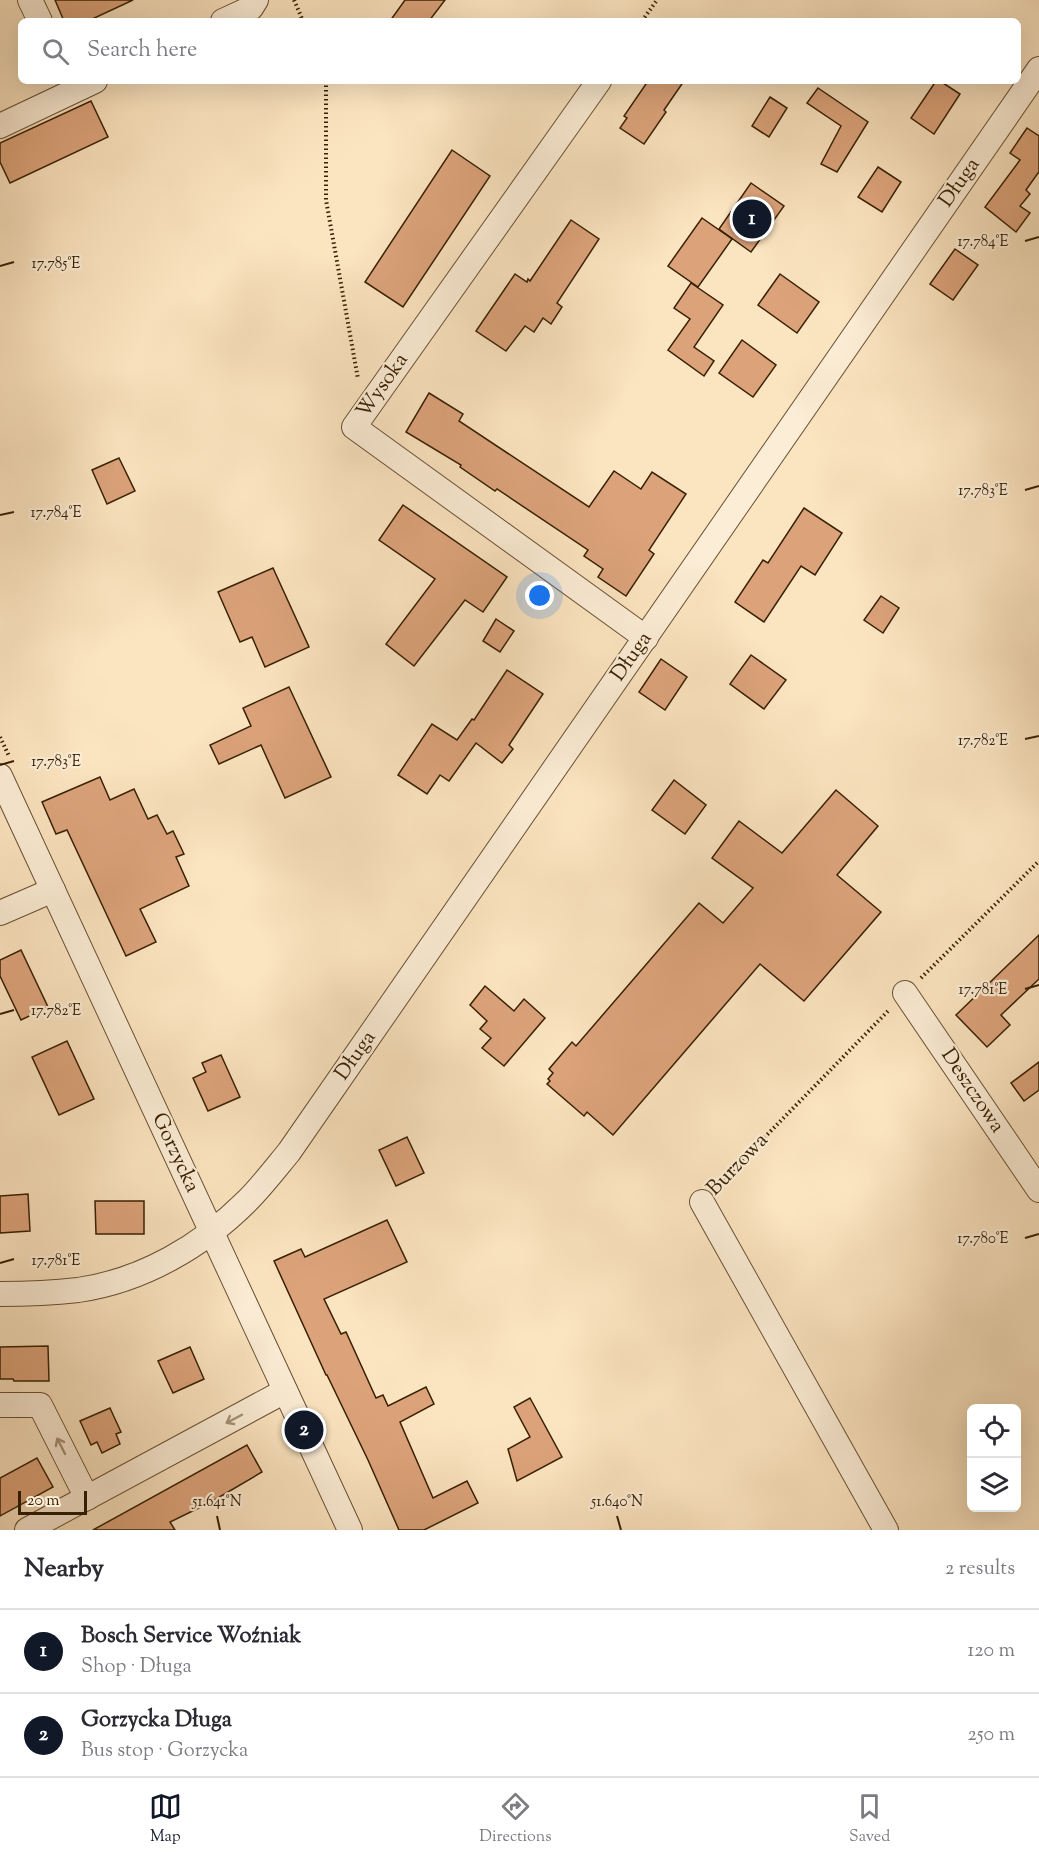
<!DOCTYPE html>
<meta charset="utf-8">
<style>
:root{--surface:#fff;--page:#f7f7f7;--text:#2b2b33;--muted:#7c7c81;--line:#e1e1e2;--accent:#111827}
body{margin:0;font-family:"Sorts Mill Goudy",serif;background:var(--page);color:var(--text)}
.controls{position:absolute;right:18px;bottom:18px;display:grid;overflow:hidden;border-radius:9px;box-shadow:0 6px 24px #0002}
.controls button{width:54px;height:54px;display:grid;place-items:center;padding:0;border:0;border-bottom:2px solid var(--line);background:var(--surface);color:var(--text);font:30px sans-serif}
.scale{position:absolute;left:18px;bottom:15px;width:69px;box-sizing:border-box;padding-left:6px;border:3px solid #382003;border-top:0;font-size:16px;line-height:21px;white-space:nowrap;color:#382003;-webkit-text-stroke:4px #fcedd6;paint-order:stroke}
.you{position:absolute;left:540px;top:596px;width:21px;height:21px;margin:-15px;border:4px solid #fff;border-radius:50%;background:#1a73e8;box-shadow:0 0 0 9px #1a73e833}
.badge{display:grid;place-items:center;width:39px;height:39px;border-radius:50%;background:var(--accent);color:#fff;font-size:20px;font-weight:700}
.pin{position:absolute;translate:-50% -50%;border:3px solid #fff;box-shadow:0 2px 6px #0006}
.list{margin:0;padding:0;list-style:none}
h2{display:flex;justify-content:space-between;align-items:center;height:78px;margin:0;padding:0 24px;font-size:26px}
h2 small{font-size:20px;font-weight:400;color:var(--muted)}
.list li{display:grid;grid-template-columns:39px 1fr auto;gap:18px;align-items:center;box-sizing:border-box;height:84px;padding:0 24px;border-top:2px solid var(--line)}
.list b{display:block;font-size:22px;white-space:nowrap}
.list p{margin:0;font-size:20px;white-space:nowrap;color:var(--muted)}
.list em{font-size:20px;font-style:normal;color:var(--muted)}
.icon{flex:none;width:33px;height:33px;fill:none;stroke:currentColor;stroke-width:2;stroke-linecap:round;stroke-linejoin:round}
.map{position:relative;flex:none;width:1039px;height:1530px;overflow:hidden}
.search{position:absolute;background:var(--surface);box-shadow:0 6px 24px #0002;left:18px;right:18px;top:18px;height:66px;display:flex;align-items:center;gap:15px;box-sizing:border-box;padding:0 21px;border-radius:9px;color:var(--muted);font-size:22px}
.sheet{height:246px;background:var(--surface)}
nav{display:flex;justify-content:space-around;align-items:center;box-sizing:border-box;height:84px;border-top:2px solid var(--line);background:var(--surface);font-size:16px;color:var(--muted)}
nav a{display:grid;justify-items:center;gap:3px}
nav .on{color:var(--accent)}
.map>svg:first-child{display:block}
.building{fill:#dca37b;stroke:#382003;stroke-width:1.5}
.lines{fill:none;stroke-linecap:round;stroke-linejoin:round}
.minor-casing{stroke:#695132;stroke-width:26}
.path{stroke:#382003;stroke-width:4;stroke-dasharray:1.5 3;stroke-linecap:butt}
.minor{stroke:#fcedd6;stroke-width:24}
.oneway{stroke:#a49177}
.ticks{fill:none;stroke:#382003;stroke-width:2}
.labels{text-anchor:middle;dominant-baseline:central;stroke-width:4.5;stroke-linejoin:round;paint-order:stroke}
.street-label{font-size:21px;fill:#382003;stroke:#fcedd6}
.ticks-label{font-size:15px;text-anchor:middle;fill:#382003;stroke:#fcedd6;stroke-width:4.5;stroke-linejoin:round;paint-order:stroke}
</style>
<div class="map">
<svg width="1039" height="1530" viewBox="0 0 1039 1530">
<rect width="100%" height="100%" fill="#fbe4c0"/>
<filter id="stains"><feTurbulence type="fractalNoise" baseFrequency=".00333" numOctaves="4"/><feColorMatrix values="0 0 0 0 .2 0 0 0 0 .09 0 0 0 0 .02 0 0 0 .5 -.17"/></filter>
<radialGradient id="worn" r=".72"><stop offset=".6" stop-color="#630" stop-opacity="0"/><stop offset="1" stop-color="#630" stop-opacity=".3"/></radialGradient>
<g class="building">
<polygon points="55,0 133,0 88,21 64,21"/>
<polygon points="405,0 445,0 429,21 390,21"/>
<polygon points="648,81 684,81 664,110 666,112 644,144 620,128 627,118 624,116"/>
<polygon points="936,81 940,81 960,94 934,134 911,118"/>
<polygon points="818,88 868,122 837,172 821,164 841,126 807,103"/>
<polygon points="770,97 787,108 769,137 752,126"/>
<polygon points="91,101 108,137 10,183 0,162 0,143"/>
<polygon points="1027,128 1039,136 1039,173 1038,173 1026,190 1030,194 1020,206 1030,213 1016,232 985,207 1020,160 1010,153"/>
<polygon points="452,150 490,176 403,307 365,282"/>
<polygon points="878,167 901,182 882,212 858,197"/>
<polygon points="751,183 784,206 751,252 719,229"/>
<polygon points="702,218 732,239 698,287 668,266"/>
<polygon points="571,220 599,239 557,303 562,307 551,324 543,318 534,332 525,326 506,351 476,331 515,274 527,282 528,279 530,281"/>
<polygon points="955,249 978,265 953,300 930,284"/>
<polygon points="780,274 819,302 797,333 758,305"/>
<polygon points="691,283 723,305 694,347 714,361 704,376 668,350 690,319 674,308"/>
<polygon points="742,340 776,365 753,397 719,373"/>
<polygon points="429,393 463,414 459,421 589,507 614,471 641,489 652,472 686,494 649,550 654,554 626,596 598,577 603,569 584,556 588,550 497,489 495,491 460,467 461,465 406,432"/>
<polygon points="119,458 135,491 107,504 92,470"/>
<polygon points="403,505 507,577 483,612 465,600 414,666 386,644 435,579 379,540"/>
<polygon points="804,508 842,533 815,575 801,566 764,622 735,602 763,560 768,563"/>
<polygon points="273,568 309,647 265,667 252,637 240,642 218,592"/>
<polygon points="881,596 899,608 883,633 864,620"/>
<polygon points="496,619 514,631 500,652 483,641"/>
<polygon points="751,655 786,680 764,709 730,684"/>
<polygon points="661,659 687,677 665,710 639,692"/>
<polygon points="507,670 543,694 509,745 513,749 502,763 476,743 449,781 440,775 427,794 398,775 432,724 457,740 472,719 474,720"/>
<polygon points="289,687 331,777 285,798 261,745 219,764 210,745 251,726 243,708"/>
<polygon points="100,777 110,800 134,789 148,819 157,815 167,834 173,831 184,854 176,857 189,886 140,909 156,942 126,956 67,830 56,834 42,802"/>
<polygon points="674,780 706,805 685,834 652,810"/>
<polygon points="836,790 878,826 837,875 881,912 804,1001 760,964 613,1135 587,1112 584,1116 547,1084 550,1081 548,1079 553,1073 549,1069 572,1042 576,1046 699,903 723,923 753,888 712,858 739,821 782,853"/>
<polygon points="1039,935 1039,979 1001,1015 1010,1025 987,1047 956,1015"/>
<polygon points="21,950 48,1007 21,1020 0,976 0,960"/>
<polygon points="485,986 514,1011 524,999 545,1018 504,1066 482,1048 491,1038 480,1029 487,1021 470,1005"/>
<polygon points="67,1041 94,1099 59,1115 32,1057"/>
<polygon points="221,1055 240,1097 208,1111 193,1078 206,1072 202,1063"/>
<polygon points="1039,1062 1039,1090 1024,1101 1011,1083"/>
<polygon points="407,1137 424,1173 396,1186 379,1150"/>
<polygon points="28,1194 30,1231 0,1233 0,1196"/>
<polygon points="95,1201 144,1201 144,1234 96,1234"/>
<polygon points="387,1220 407,1262 324,1299 341,1334 346,1332 376,1398 383,1395 388,1406 426,1387 434,1404 400,1422 433,1498 467,1481 478,1503 424,1530 399,1530 368,1460 327,1375 326,1375 274,1261 301,1249 305,1257"/>
<polygon points="48,1346 49,1381 14,1381 13,1379 0,1379 0,1347"/>
<polygon points="190,1347 204,1379 173,1393 158,1361"/>
<polygon points="530,1398 562,1457 517,1481 508,1449 530,1437 514,1407"/>
<polygon points="110,1408 121,1432 116,1434 120,1444 102,1453 97,1442 91,1445 80,1421"/>
<polygon points="247,1445 262,1472 211,1502 170,1522 175,1530 93,1530"/>
<polygon points="37,1458 53,1487 0,1516 0,1478"/>
</g>
<g class="lines">
<defs>
<g id="minor">
<polyline points="30,0 40,21"/>
<polyline points="223,21 251,8 256,0"/>
<polyline points="599,81 354,427 646,638"/>
<polyline points="0,126 95,81"/>
<polyline points="0,776 350,1530"/>
<polyline points="0,913 53,890"/>
<polyline points="905,993 1039,1190"/>
<polyline points="702,1202 886,1530"/>
<path d="M 0,1294 C 26,1294 52,1293 78,1290 C 142,1281 202,1246 247,1201 C 262,1186 275,1169 289,1152 L 1039,69"/>
<polyline points="0,1405 40,1405 87,1498"/>
<polyline points="27,1530 285,1391"/>
</g>
</defs>
<use href="#minor" class="minor-casing"/>
<g class="path">
<polyline points="294,0 303,21"/>
<polyline points="642,21 657,0"/>
<polyline points="326,81 326,200 358,379"/>
<polyline points="0,737 9,756"/>
<polyline points="921,978 1039,861"/>
<polyline points="717,1186 890,1009"/>
</g>
<use href="#minor" class="minor"/>
</g>
<defs><path id="oneway-shaft" d="M-6 0H5M1.5-3L5.5 0L1.5 3" fill="none" stroke-width="1.6" stroke-linecap="round" stroke-linejoin="round" transform="scale(1.5)"/></defs>
<g class="oneway">
<use href="#oneway-shaft" transform="translate(234 1419) rotate(152)"/>
<use href="#oneway-shaft" transform="translate(61 1446) rotate(-117)"/>
</g>
<path class="ticks" d="M 1025,241 L 1039,237M 0,266 L 14,262M 1025,490 L 1039,486M 0,515 L 14,512M 1025,739 L 1039,736M 0,765 L 14,761M 1025,989 L 1039,985M 0,1014 L 14,1010M 1025,1238 L 1039,1234M 0,1263 L 14,1259M 217,1516 L 220,1530M 617,1516 L 621,1530"/>
<g class="labels">
<g class="street-label">
<text transform="translate(960 183) rotate(-55)">Długa</text>
<text transform="translate(383 386) rotate(-55)">Wysoka</text>
<text transform="translate(632 657) rotate(-55)">Długa</text>
<text transform="translate(356 1056) rotate(-55)">Długa</text>
<text transform="translate(972 1091) rotate(56)">Deszczowa</text>
<text transform="translate(175 1153) rotate(65)">Gorzycka</text>
<text transform="translate(738 1165) rotate(-46)">Burzowa</text>
</g>
</g>
<g class="ticks-label">
<text x="983" y="246">17.784°E</text>
<text x="56" y="268">17.785°E</text>
<text x="983" y="495">17.783°E</text>
<text x="56" y="517">17.784°E</text>
<text x="983" y="745">17.782°E</text>
<text x="56" y="766">17.783°E</text>
<text x="983" y="994">17.781°E</text>
<text x="56" y="1015">17.782°E</text>
<text x="983" y="1243">17.780°E</text>
<text x="56" y="1265">17.781°E</text>
<text x="217" y="1506">51.641°N</text>
<text x="617" y="1506">51.640°N</text>
</g>
<rect width="100%" height="100%" filter="url(#stains)"/>
<rect width="100%" height="100%" fill="url(#worn)"/>
</svg>
<div class="controls">
<button><svg class="icon" aria-label="locate" viewBox="0 0 24 24"><circle cx="12" cy="12" r="6"/><path d="M12 2v4M12 18v4M2 12h4M18 12h4"/></svg></button>
<button><svg class="icon" aria-label="layers" viewBox="0 0 24 24"><path d="M12 4l9 5-9 5-9-5zM3 14l9 5 9-5"/></svg></button>
</div>
<div class="scale">20 m</div>
<div class="you"></div>
<div class="pin badge" style="left:752px;top:219px">1</div>
<div class="pin badge" style="left:304px;top:1430px">2</div>
<div class="search"><svg class="icon" aria-label="search" viewBox="0 0 24 24"><circle cx="10" cy="10" r="6"/><path d="M15 15l6 6"/></svg>Search here</div>
</div>
<section class="sheet">
<h2>Nearby<small>2 results</small></h2>
<ul class="list">
<li><span class="badge">1</span><div><b>Bosch Service Woźniak</b><p>Shop · Długa</p></div><em>120 m</em></li>
<li><span class="badge">2</span><div><b>Gorzycka Długa</b><p>Bus stop · Gorzycka</p></div><em>250 m</em></li>
</ul>
</section>
<nav>
<a class="on"><svg class="icon" aria-label="map" viewBox="0 0 24 24"><path d="M3 6l6-2 6 2 6-2v14l-6 2-6-2-6 2zM9 4v14M15 6v14"/></svg>Map</a>
<a><svg class="icon" aria-label="directions" viewBox="0 0 24 24"><path d="M12 3l9 9-9 9-9-9zM9 14v-3h6M13 9l2 2-2 2"/></svg>Directions</a>
<a><svg class="icon" aria-label="saved" viewBox="0 0 24 24"><path d="M7 4h10v16l-5-4-5 4z"/></svg>Saved</a>
</nav>
